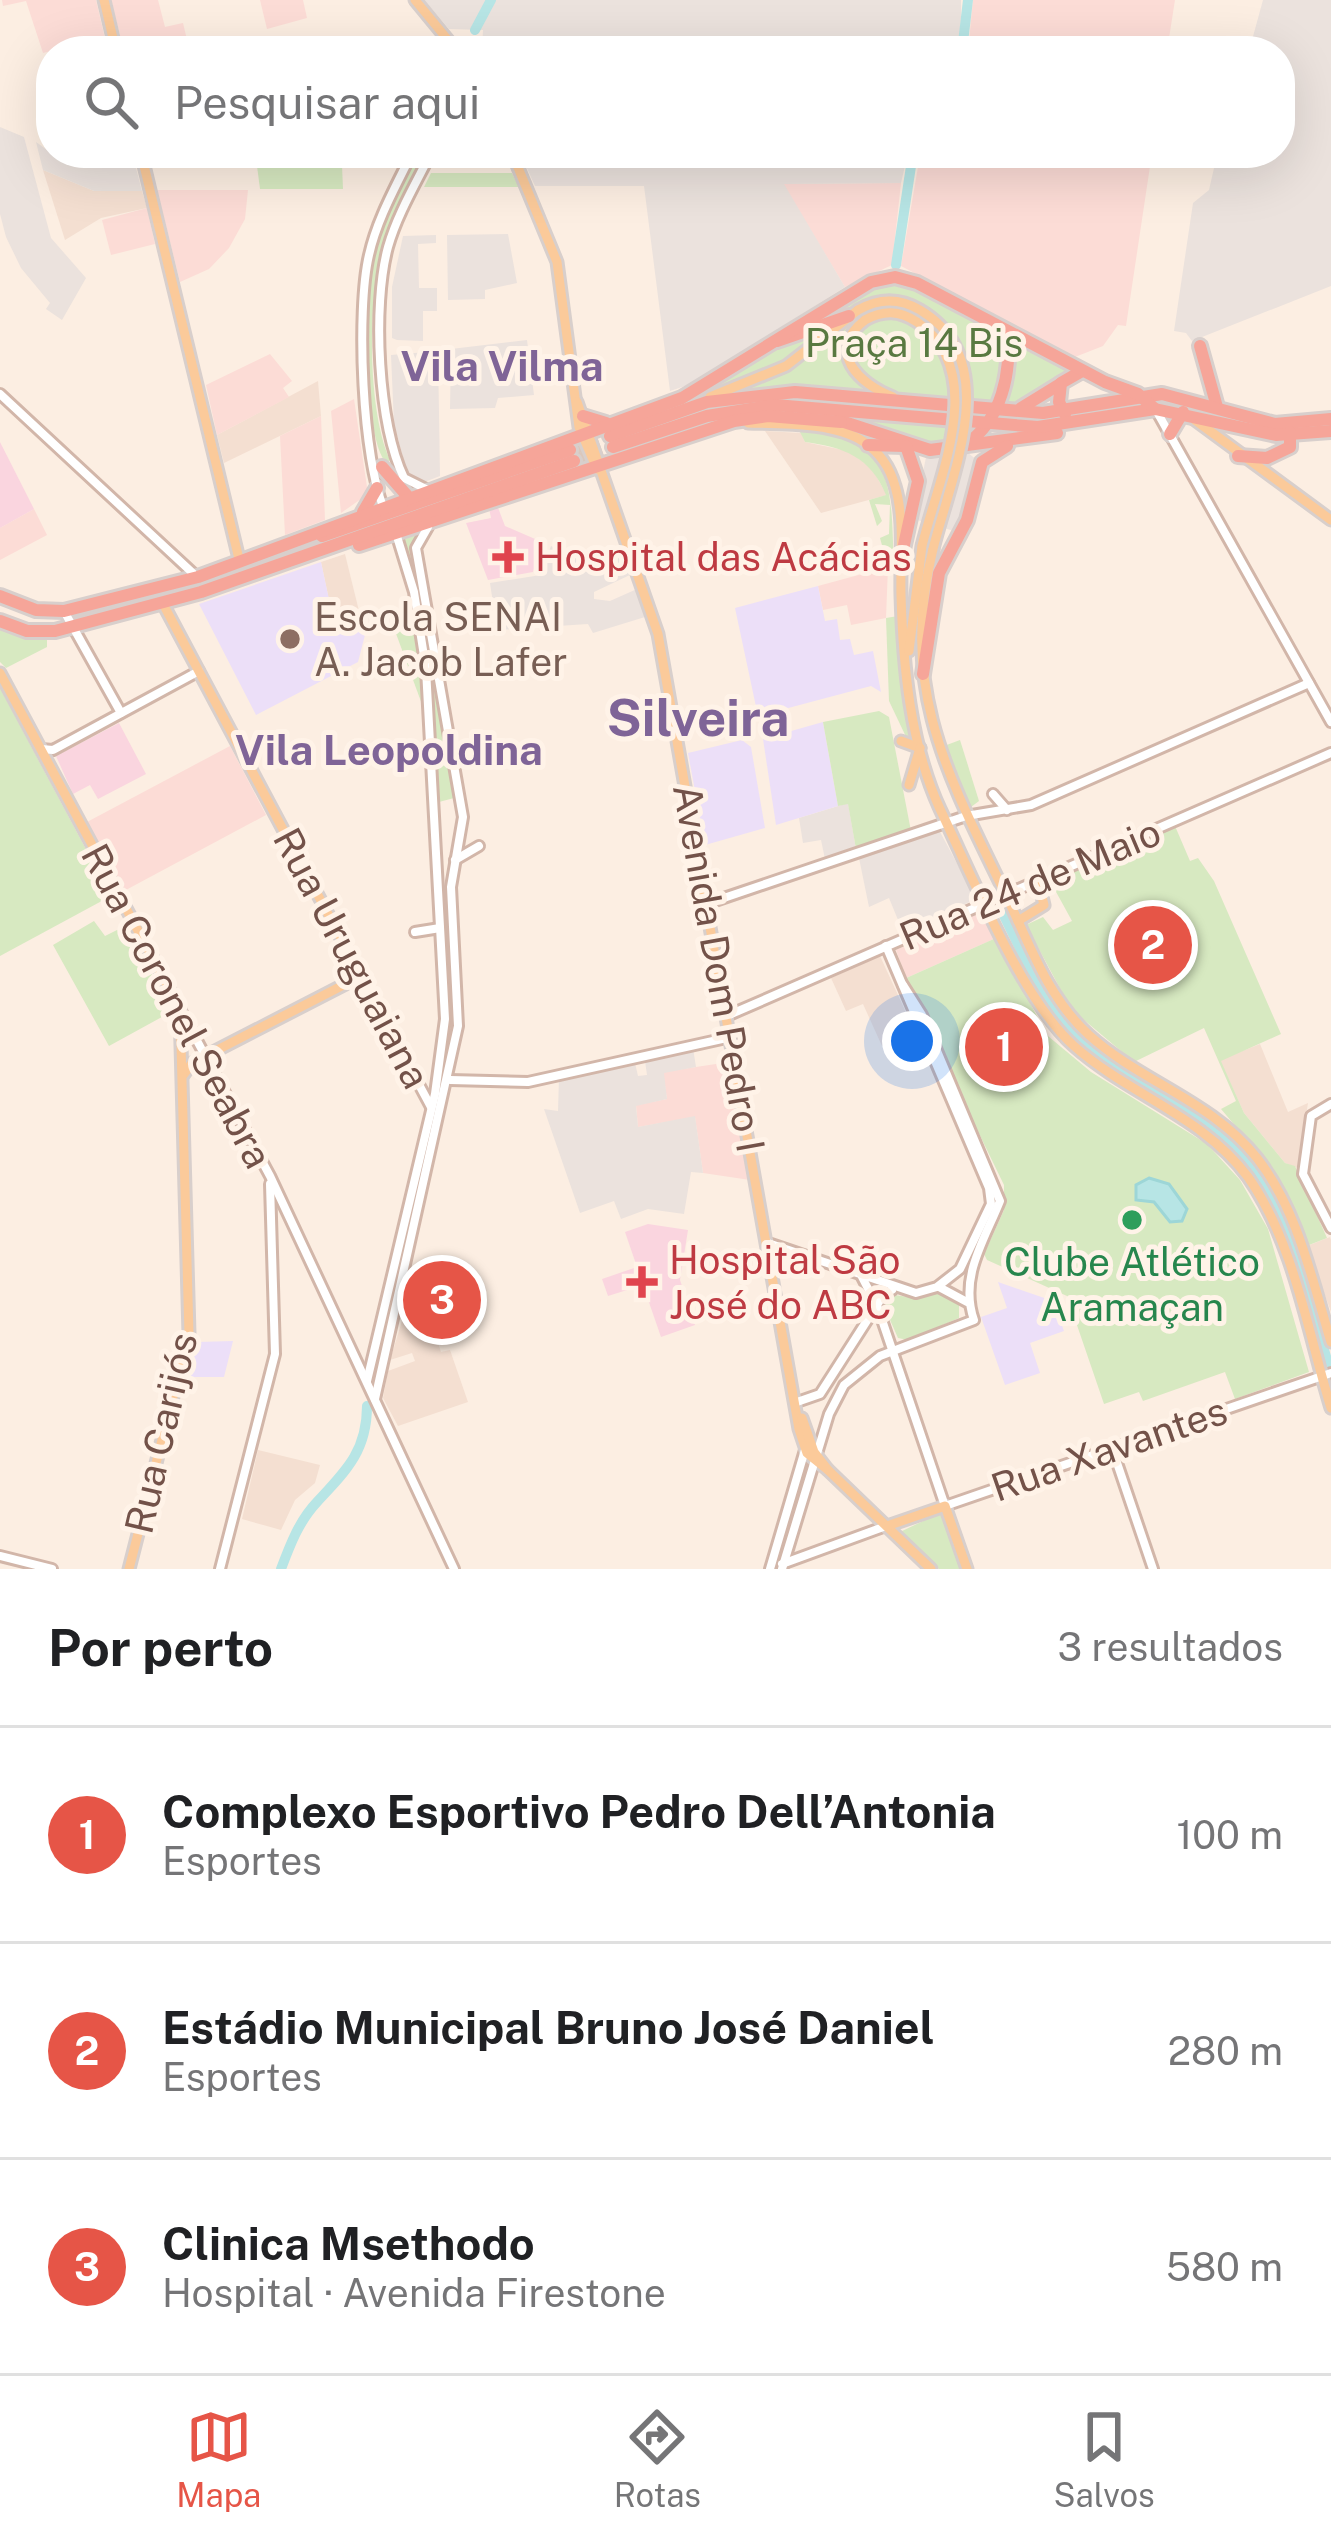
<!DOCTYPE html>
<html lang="pt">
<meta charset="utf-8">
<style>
:root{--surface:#fff;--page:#f2f2f2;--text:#202124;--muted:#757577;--line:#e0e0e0;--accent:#e65547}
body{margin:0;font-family:"Public Sans",sans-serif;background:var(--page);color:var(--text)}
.you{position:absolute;left:912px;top:1041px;width:42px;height:42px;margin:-30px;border:9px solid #fff;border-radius:50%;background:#1a73e8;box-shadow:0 0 0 18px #1a73e833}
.badge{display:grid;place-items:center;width:78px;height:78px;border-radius:50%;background:var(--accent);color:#fff;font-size:39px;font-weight:700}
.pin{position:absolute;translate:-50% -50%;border:6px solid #fff;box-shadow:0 3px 12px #0006}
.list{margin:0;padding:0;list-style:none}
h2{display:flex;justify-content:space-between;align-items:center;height:156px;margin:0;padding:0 48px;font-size:51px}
h2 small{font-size:39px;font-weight:400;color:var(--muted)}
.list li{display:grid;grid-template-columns:78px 1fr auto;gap:36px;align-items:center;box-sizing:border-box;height:216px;padding:0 48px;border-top:3px solid var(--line)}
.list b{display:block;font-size:45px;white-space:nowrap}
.list p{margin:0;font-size:39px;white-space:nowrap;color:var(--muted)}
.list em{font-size:39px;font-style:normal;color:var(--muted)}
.icon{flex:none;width:66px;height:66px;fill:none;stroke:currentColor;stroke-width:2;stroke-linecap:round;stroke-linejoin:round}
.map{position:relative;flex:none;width:1331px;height:1569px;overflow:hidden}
.search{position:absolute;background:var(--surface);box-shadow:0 12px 48px #0002;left:36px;right:36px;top:36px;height:132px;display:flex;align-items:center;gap:30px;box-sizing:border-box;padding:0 42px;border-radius:48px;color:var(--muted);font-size:45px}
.sheet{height:804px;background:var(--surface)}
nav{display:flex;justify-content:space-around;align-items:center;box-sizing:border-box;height:168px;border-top:3px solid var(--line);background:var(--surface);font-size:33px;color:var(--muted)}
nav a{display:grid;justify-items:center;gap:6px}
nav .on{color:var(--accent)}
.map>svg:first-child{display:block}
.residential{fill:#f4dfd1}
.commercial{fill:#fcdcd6}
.industrial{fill:#ebe2dd}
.education{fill:#ecdff8}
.medical{fill:#fad5df}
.green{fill:#d7e9c1}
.water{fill:#b7e5e5;stroke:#9dd6d7;stroke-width:3}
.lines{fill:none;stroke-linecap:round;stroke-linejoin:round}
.river{stroke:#b7e5e5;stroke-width:10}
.highway-tunnel{stroke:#dac7bc;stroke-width:12;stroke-dasharray:12 6;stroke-linecap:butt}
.secondary-casing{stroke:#d2b6a9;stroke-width:14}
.primary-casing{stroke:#d8cfcc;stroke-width:15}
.highway-casing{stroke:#d8cfcc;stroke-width:18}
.secondary{stroke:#fff;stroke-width:8}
.primary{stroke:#fbca9a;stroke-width:9}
.highway{stroke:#f6a599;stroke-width:12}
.primary-bridge-casing{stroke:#d8cfcc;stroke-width:15;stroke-linecap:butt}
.primary-bridge{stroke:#fbca9a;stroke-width:9}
.health-dot{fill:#e0444e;stroke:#fff3e8;stroke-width:4.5}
.education-dot{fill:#8d6e63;stroke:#fff3e8;stroke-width:4.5}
.leisure-dot{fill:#2e9e5b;stroke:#fff3e8;stroke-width:4.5}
.labels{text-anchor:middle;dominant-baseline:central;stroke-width:10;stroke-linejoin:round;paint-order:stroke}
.park-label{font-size:39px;fill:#597941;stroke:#fff3e8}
.health-label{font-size:39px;fill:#be3a42;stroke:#fff3e8;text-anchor:start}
.education-label{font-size:39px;fill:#785e54;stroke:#fff3e8;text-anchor:start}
.street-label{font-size:39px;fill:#735249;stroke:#fff3e8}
.leisure-label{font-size:39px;fill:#27864d;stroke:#fff3e8}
.neighbourhood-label{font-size:42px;font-weight:bold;fill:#7f6497;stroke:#fff3e8}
.district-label{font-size:51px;font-weight:bold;fill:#7f6497;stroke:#fff3e8}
</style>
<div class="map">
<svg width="1331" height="1569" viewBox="0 0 1331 1569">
<rect width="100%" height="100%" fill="#fceee2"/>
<g class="residential">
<polygon points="43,170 94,191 142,191 147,208 101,218 65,240"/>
<polygon points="318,381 321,416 224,463 217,435"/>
<polygon points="765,431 801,433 805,442 848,451 871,467 887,495 821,513"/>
<polygon points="345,554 359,611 333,619 321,562"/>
<polygon points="880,956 915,1032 882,1046 863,1004 846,1011 831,978"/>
<polygon points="1260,1044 1288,1112 1308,1103 1298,1168 1285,1163 1244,1113 1220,1060"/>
<polygon points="1330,1237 1331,1240 1331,1312 1307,1246"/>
<polygon points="424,1301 441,1352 450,1350 468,1402 398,1426 383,1398 388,1371 415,1361 412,1353 390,1360 406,1308"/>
<polygon points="258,1450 320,1465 315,1483 295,1500 281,1530 242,1519"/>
</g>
<g class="commercial">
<polygon points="2,0 96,0 107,47 74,45 43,53 26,1 3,6"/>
<polygon points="111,0 158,0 165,27 183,23 189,48 124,51"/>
<polygon points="260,0 303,0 307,18 267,29"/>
<polygon points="973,0 1175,0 1167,51 968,51"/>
<polygon points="941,153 1152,153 1126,326 1118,325 1103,346 1075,357 901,266 919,161 939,161"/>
<polygon points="901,183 892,265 845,287 783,184"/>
<polygon points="157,190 248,190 245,219 229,248 209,269 180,282"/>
<polygon points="147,208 155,244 111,255 102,220"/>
<polygon points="270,354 292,381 283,388 289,397 217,435 206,385"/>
<polygon points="354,399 368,494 341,513 331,411"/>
<polygon points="321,416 325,520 285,535 280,436"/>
<polygon points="34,509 47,535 0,560 0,528"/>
<polygon points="888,567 886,618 851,625 847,605 823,610 818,586"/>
<polygon points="230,746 266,815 124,891 87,822"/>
<polygon points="982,912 996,938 906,978 896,950"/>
<polygon points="729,1062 750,1180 703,1173 695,1117 638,1127 636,1105 667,1099 663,1072"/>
</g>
<g class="industrial">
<polygon points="424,0 961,0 961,18 958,51 482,51 483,30 449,29"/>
<polygon points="1263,0 1331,0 1331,286 1192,341 1186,333 1174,331 1193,203 1209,190 1217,155 1280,153 1280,51 1249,51"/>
<polygon points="0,127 24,137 51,238 86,278 62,320 46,309 50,303 21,268 6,237 0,214"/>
<polygon points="36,142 51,153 97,168 136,168 142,191 94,191 43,170"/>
<polygon points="520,153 908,153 901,183 784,184 845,287 691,384 670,391 644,186 535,186"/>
<polygon points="508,234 517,283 485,290 485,299 448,300 447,235"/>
<polygon points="436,235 436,243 418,244 419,288 437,288 437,311 423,311 423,341 397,340 392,338 392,287 403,236"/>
<polygon points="527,340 534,395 498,398 495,408 450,409 451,349"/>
<polygon points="438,351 440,476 422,483 408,476 394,424 391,355"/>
<polygon points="968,453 977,460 962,520 954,531 914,519 926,457"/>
<polygon points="551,546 584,562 589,570 623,553 632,574 594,592 594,599 610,601 637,589 645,617 593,633 588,624 497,630 490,583 547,574 542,569"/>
<polygon points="848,803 856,849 825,859 821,840 803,843 799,818"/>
<polygon points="939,830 976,899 903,932 889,898 869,907 859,858"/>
<polygon points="693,1048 696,1067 664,1073 667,1099 636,1106 638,1127 695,1116 703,1173 691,1172 684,1214 648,1209 621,1219 614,1201 580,1213 544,1109 558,1111 559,1078 635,1063 638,1076 647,1075 645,1061"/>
</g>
<g class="education">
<polygon points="321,562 333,618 359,611 365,635 358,662 256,715 199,604"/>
<polygon points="818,586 825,621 837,619 840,640 850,639 854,655 873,651 881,692 871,686 758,716 735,608"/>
<polygon points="823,722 838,806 776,825 763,739"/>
<polygon points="742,740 751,747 765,828 705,845 688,753"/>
<polygon points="998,1282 1053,1301 1064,1331 1030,1343 1040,1373 1005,1385 981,1317 1007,1308"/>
<polygon points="233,1341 224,1377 186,1377 197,1342"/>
</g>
<g class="medical">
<polygon points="0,442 34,509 0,528"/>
<polygon points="497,505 505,526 542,542 533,572 488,580 466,523 491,518 489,508"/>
<polygon points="119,723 146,774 98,799 90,785 73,794 56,756"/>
<polygon points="648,1224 688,1230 680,1280 695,1325 661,1337 643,1285 608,1296 602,1279 637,1267 625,1232"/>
</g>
<g class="green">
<path d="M 417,153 L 423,153 C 409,183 390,215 382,247 C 368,301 367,410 390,460 L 387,464 C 361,436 366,288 376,249 C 384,216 402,184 417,153 Z"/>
<polygon points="342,165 343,189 260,189 257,166"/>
<polygon points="431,173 512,173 519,187 424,187"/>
<path d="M 899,282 L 1003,335 L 1006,359 L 991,402 C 940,396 873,405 849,352 L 862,317 C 835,339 841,367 864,390 L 733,391 L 804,358 L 860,314 L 792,334 L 871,286 Z"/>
<path d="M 821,335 C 782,373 728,387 677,403 L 793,339 Z"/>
<path d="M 1013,341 L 1066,371 C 1049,389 1029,409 1003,402 L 1013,372 Z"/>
<polygon points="834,412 977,426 970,438 929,446"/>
<path d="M 799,430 C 898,441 890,483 894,566 L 888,567 L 880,538 L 889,534 L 890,505 L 875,504 L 882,521 L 877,526 L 869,500 L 886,495 C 871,457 843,447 805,442 Z"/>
<polygon points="418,533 412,551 454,798 439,802 430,668 402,537"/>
<polygon points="414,615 423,707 391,620"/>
<polygon points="898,616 911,737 908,741 889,701 886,618"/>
<polygon points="0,629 47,638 47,647 6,668 0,662"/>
<polygon points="0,688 111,896 0,956"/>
<polygon points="879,711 889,717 911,831 856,849 848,804 838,806 823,722"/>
<polygon points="960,740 979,801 971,807 944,746"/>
<polygon points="1175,826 1190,861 1198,858 1214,881 1281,1034 1221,1061 1244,1113 1285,1163 1295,1166 1327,1238 1309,1245 1276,1174 1221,1109 1236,1101 1204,1028 1134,1062 1071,1009 1026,925 1043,917 1053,930 1072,921 1055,890 1070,884 1065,873"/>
<polygon points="94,921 105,936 127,925 171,1012 109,1046 53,945"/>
<polygon points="996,938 1038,1018 1036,1026 1091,1072 1207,1144 1240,1180 1268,1229 1309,1372 1235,1399 1225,1372 1143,1401 1139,1392 1104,1404 1067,1296 987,1260 984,1254 1004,1210 1004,1185 904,979"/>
<polygon points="941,1292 959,1298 959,1318 908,1340 898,1338 883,1304 888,1294 915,1298"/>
<polygon points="940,1513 943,1515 962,1569 939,1569 900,1532"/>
</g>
<polygon class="water" points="1149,1178 1169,1184 1187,1209 1182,1221 1170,1222 1154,1202 1136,1200 1136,1185"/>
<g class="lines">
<g class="river">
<polyline points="475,30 491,0"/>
<polyline points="962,51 968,0"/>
<polyline points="896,265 913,153"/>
<path d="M 999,906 C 1025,956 1046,1014 1092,1050 C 1142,1090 1207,1110 1248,1161 C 1294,1220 1309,1303 1331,1373"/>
<path d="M 281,1569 C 290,1545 299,1521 317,1502 C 346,1471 367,1451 367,1406"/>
</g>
<g class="highway-tunnel">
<polyline points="570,450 610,436"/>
<polyline points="574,461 613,447"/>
</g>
<defs>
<g id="secondary">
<polyline points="0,394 197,577"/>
<polyline points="1156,410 1331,722"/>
<path d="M 428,490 L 404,478 C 378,424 372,306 388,247 C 397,215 416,183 431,153"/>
<path d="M 385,511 C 362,461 356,310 369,255 C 377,219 396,186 412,153"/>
<polyline points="64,611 121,713"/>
<polyline points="41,749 53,750 199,671"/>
<polyline points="993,794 1007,810"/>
<polyline points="455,860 479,846"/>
<polyline points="709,903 966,816 1031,805 1309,683"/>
<polyline points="415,932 440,928"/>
<polyline points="361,976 431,1107"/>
<polyline points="181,1011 270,1176 454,1569"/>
<polyline points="729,1015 1331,753"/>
<polyline points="450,1080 528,1082 731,1037"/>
<polyline points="1331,1104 1311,1116 1303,1174 1331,1228"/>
<polyline points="768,1243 916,1293 937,1287 960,1269 991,1204 989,1188 886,946"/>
<polyline points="862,1277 878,1308 945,1506 1331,1373"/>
<polyline points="939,1287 967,1302"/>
<polyline points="367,1381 435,1094 445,1019 426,669 414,592 395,530"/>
<polyline points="375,1399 458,1026 451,887 463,817 416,548 428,527"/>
<polyline points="797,1402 820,1394 884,1294 892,1290"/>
<polyline points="1112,1448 1153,1569"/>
<polyline points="0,1556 52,1569"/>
<polyline points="782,1564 886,1526"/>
<polyline points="220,1569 275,1354 270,1184"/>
<polyline points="770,1569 805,1450"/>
<path d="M 782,1569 L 829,1414 L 844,1385 L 880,1356 L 974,1320 C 959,1277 984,1241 1000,1201 L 922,1015 L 903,985"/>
</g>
<g id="primary">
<polyline points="104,0 116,51"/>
<polyline points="415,0 457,51"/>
<polyline points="141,153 240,563"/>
<polyline points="512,153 557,262 579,427 597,469"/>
<path d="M 865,320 C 825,351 859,384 893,397"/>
<polyline points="710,397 786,366 858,310"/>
<polyline points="577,402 658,634 799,1429 807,1453 828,1470"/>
<polyline points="1195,420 1331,520"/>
<path d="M 748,423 C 782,424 834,422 864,442 C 879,452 890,468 895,486 C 905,519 900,560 901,595 C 903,665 910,744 940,809 C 971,874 1022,1000 1074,1046 C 1129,1095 1203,1116 1248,1177 C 1294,1242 1308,1333 1331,1408"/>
<path d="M 933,549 C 899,688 947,774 1006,895 C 1029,943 1048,998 1089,1035 C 1141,1082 1212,1101 1257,1158 C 1298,1210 1312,1280 1331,1342"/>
<polyline points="162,602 361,976 192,1063 184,1074"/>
<polyline points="909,651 922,546"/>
<polyline points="0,673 180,1009 189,1334 129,1569"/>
<polyline points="901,741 920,748"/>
<polyline points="909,785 920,748"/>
<polyline points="1018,921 1044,905 1038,880"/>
<polyline points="802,1418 814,1452 828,1470 931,1569"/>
<polyline points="887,1526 945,1506 967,1569"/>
</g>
<g id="highway">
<polyline points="777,341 849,316"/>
<polyline points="1200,346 1217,407"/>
<polyline points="1021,408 1060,384"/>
<polyline points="1065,414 1059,402 1061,383 1082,371"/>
<polyline points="583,416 606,423"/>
<polyline points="838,420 930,450 1057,433"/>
<polyline points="1170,434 1183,412"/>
<polyline points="610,436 707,402 795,392 1043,413 1162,394 1275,424 1331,419"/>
<polyline points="868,445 905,446"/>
<path d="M 965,445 C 1002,420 1012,372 1007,331"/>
<polyline points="613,447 707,416 775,405 1038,427 1155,409 1276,435 1331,431"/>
<polyline points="1238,456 1267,458 1290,447 1290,432"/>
<polyline points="382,467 410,499"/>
<polyline points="363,512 377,488"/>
<polyline points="322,536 570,450"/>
<polyline points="359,545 734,421 768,416 841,422"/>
<polyline points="900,563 918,481 906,446"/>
<polyline points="0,596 36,610 64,611 198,577 682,398 871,282 895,277 917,283 1105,382 1138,394 1155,409"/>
<polyline points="0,621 27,631 55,631 201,592 574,461"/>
<polyline points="923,674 939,573 967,520 982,462 1007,446"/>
</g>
</defs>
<use href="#secondary" class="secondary-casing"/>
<use href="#primary" class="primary-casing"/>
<use href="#highway" class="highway-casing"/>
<use href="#secondary" class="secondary"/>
<use href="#primary" class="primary"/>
<use href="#highway" class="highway"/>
<defs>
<g id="primary-bridge">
<path d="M 858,310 C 879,298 900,298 920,310 C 1005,360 951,476 933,549"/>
<path d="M 865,320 C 883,310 899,310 917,322 C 990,371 938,479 922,546"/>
</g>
</defs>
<use href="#primary-bridge" class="primary-bridge-casing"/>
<use href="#primary-bridge" class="primary-bridge"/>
</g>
<g class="health-dot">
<path d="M502 539h12v12h12v12h-12v12h-12v-12h-12v-12h12z"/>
<path d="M636 1264h12v12h12v12h-12v12h-12v-12h-12v-12h12z"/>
</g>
<circle class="education-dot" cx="290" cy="639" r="12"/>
<circle class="leisure-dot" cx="1132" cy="1220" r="12"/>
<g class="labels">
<g class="park-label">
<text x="914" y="343">Praça 14 Bis</text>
</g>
<g class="health-label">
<text x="535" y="557">Hospital das Acácias</text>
<text x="669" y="1260">Hospital São<tspan x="669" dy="45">José do ABC</tspan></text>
</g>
<g class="education-label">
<text x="314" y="617">Escola SENAI<tspan x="314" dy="45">A. Jacob Lafer</tspan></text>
</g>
<g class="street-label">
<text transform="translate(1030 884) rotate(-23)">Rua 24 de Maio</text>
<text transform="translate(352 958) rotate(62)">Rua Uruguaiana</text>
<text transform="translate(719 968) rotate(80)">Avenida Dom Pedro I</text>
<text transform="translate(177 1006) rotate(62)">Rua Coronel Seabra</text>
<text transform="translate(161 1433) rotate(-77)">Rua Carijós</text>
<text transform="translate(1109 1449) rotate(-19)">Rua Xavantes</text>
</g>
<g class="leisure-label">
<text x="1132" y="1262">Clube Atlético<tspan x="1132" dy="45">Aramaçan</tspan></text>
</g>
<g class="neighbourhood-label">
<text x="502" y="365">Vila Vilma</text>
<text x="389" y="749">Vila Leopoldina</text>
</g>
<g class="district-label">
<text x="698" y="717">Silveira</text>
</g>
</g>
</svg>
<div class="you"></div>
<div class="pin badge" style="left:1004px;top:1047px">1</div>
<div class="pin badge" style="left:1153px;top:945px">2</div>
<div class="pin badge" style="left:442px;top:1300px">3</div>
<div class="search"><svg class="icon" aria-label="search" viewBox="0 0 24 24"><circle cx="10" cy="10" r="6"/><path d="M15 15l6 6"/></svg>Pesquisar aqui</div>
</div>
<section class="sheet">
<h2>Por perto<small>3 resultados</small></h2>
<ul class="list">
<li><span class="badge">1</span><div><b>Complexo Esportivo Pedro Dell’Antonia</b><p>Esportes</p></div><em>100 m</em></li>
<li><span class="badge">2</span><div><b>Estádio Municipal Bruno José Daniel</b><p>Esportes</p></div><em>280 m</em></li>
<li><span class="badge">3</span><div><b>Clinica Msethodo</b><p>Hospital · Avenida Firestone</p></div><em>580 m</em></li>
</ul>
</section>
<nav>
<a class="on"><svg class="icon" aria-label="map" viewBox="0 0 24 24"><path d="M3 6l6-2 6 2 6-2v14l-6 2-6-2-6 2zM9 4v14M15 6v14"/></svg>Mapa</a>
<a><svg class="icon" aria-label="directions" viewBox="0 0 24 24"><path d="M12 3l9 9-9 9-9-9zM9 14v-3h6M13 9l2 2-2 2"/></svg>Rotas</a>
<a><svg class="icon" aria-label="saved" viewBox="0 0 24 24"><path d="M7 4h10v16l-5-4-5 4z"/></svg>Salvos</a>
</nav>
